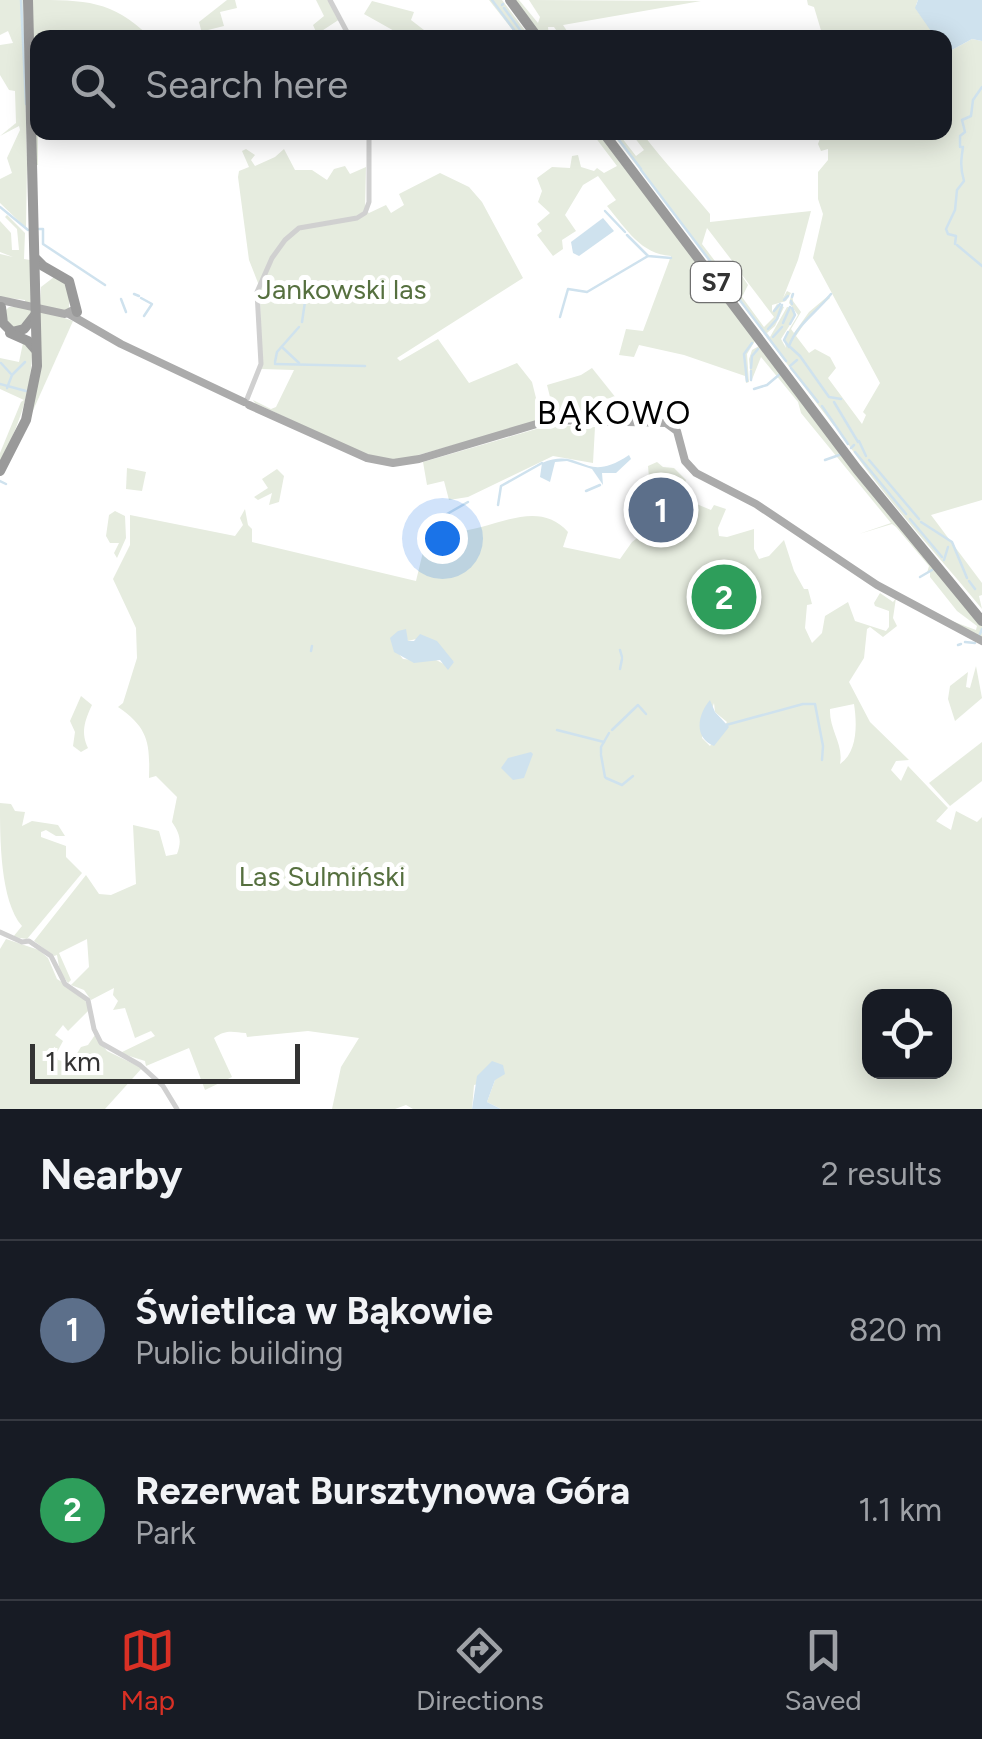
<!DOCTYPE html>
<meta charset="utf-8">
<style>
:root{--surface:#171b24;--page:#20242c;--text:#f1f3f6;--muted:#9ea1a6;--line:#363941;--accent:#d93025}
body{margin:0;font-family:Figtree,sans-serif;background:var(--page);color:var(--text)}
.controls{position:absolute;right:30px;bottom:30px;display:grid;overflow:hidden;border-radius:20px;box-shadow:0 5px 25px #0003}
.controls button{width:90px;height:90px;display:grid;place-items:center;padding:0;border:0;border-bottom:2px solid var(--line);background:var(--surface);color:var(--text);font:50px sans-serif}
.scale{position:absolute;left:30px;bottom:25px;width:270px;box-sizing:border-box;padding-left:10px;border:5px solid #333;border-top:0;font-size:28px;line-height:35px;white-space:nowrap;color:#333;-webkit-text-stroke:8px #fff;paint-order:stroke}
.you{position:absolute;left:442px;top:538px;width:35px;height:35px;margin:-25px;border:8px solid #fff;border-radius:50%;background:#1a73e8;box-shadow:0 0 0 15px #1a73e833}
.badge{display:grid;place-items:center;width:65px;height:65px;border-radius:50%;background:var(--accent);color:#fff;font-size:32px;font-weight:700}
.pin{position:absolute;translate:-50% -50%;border:5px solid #fff;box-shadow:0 2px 10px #0006}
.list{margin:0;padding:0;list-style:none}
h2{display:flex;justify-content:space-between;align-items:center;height:130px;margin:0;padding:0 40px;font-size:42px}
h2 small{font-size:32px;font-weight:400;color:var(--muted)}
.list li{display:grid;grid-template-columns:65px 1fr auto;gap:30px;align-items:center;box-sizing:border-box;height:180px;padding:0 40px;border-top:2px solid var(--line)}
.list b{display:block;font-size:38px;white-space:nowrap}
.list p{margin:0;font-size:32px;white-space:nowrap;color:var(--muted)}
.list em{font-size:32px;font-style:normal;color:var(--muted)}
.icon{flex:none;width:55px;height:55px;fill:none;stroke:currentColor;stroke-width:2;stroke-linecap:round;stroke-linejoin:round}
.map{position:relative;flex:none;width:982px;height:1109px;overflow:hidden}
.search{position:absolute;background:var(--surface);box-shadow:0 5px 25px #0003;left:30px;right:30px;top:30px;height:110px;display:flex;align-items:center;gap:25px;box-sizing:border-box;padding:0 35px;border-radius:20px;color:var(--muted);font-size:38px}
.sheet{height:490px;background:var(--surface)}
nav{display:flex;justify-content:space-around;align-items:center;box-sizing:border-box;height:140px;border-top:2px solid var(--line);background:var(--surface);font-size:28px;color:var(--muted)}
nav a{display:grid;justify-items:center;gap:5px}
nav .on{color:var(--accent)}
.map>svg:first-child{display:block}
.green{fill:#e6ecdf;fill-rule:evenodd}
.water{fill:#cfe2ee}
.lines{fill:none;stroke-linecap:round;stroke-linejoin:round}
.stream{stroke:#cfe2ee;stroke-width:2.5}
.minor{stroke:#d0d0d0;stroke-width:5}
.major{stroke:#ababab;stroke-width:8}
.highway{stroke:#9a9a9a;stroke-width:10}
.labels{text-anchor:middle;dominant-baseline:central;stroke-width:10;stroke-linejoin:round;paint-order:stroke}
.shield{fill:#fff;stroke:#707070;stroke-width:2.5}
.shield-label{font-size:25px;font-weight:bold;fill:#333}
.park-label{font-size:28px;fill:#56703f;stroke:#fff}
.quarter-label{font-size:32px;letter-spacing:2.5px;fill:#000;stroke:#fff}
</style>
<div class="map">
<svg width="982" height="1109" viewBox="0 0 982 1109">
<rect width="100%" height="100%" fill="#fff"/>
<g class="green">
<polygon points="0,0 23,0 27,165 26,228 0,203 0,179 12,173 7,158 20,130 19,126 0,136 16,123 15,91 9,90 0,75 0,45 13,43 8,31 0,35"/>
<path d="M 30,0 C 87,0 111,0 150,37 L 38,38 L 38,165 L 35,165 Z"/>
<polygon points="227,0 235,0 237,8 220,12 224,26 208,30 209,36 203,37 199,22"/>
<polygon points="316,0 328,0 340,19 317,34 313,25 324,16"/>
<polygon points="489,0 502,0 530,37 518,37"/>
<polygon points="512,0 519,0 538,23 540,17 529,0 701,1 563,25 571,37 561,37 554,27 548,27 549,37 540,38"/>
<polygon points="807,0 918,0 916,5 935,37 823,37 814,7 808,5"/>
<polygon points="372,1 414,12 411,20 433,37 414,37 403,32 406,35 405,37 364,14"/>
<path d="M 972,39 L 982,41 L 982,500 L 931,515 L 982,583 L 982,595 L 979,596 L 982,609 C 934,550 872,485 836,425 L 834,426 L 612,133 L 618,133 L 636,156 L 644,150 L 631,133 L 642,133 C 665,163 687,186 710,214 L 710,222 L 811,211 L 798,260 L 783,298 L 787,291 L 791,293 L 786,301 L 772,305 L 772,312 L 777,304 L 784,307 L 775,326 L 767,333 L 770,337 L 787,307 L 793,308 L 795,317 L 781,339 L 786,348 L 784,338 L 798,315 L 789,303 L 792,293 L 793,301 L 801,312 L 791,329 L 794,333 L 809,312 L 828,296 L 830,298 L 810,315 L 796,336 L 809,353 L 815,349 L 830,357 L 836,368 L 828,378 L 862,424 L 866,415 L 863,412 L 880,383 L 813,258 L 823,214 L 818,199 L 818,172 L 828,160 L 828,149 L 821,151 L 818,144 L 822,133 L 944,132 L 945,48 L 950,51 ZM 707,228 L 733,262 L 721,269 L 702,244 ZM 736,267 L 774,317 L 764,327 L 742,297 L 748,285 Z"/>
<path d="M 592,133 L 601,133 L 982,624 L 982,640 L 941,617 L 976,630 L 977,626 L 957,611 L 930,577 L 930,572 L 927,573 L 929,566 L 896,527 L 892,524 L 859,534 L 891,523 L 801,413 L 798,402 L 761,357 L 751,382 L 749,359 L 752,350 L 759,346 L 755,341 L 747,354 L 749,382 L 746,383 L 745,376 L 684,355 L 639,345 L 634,357 L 619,355 L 626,329 L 643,331 L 671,256 C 641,254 627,230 607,206 L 616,200 L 598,176 L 583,185 L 565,215 L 576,231 L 562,240 L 563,249 L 553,256 L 537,235 L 542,231 L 537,224 L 550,213 L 538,202 L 542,191 L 537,178 L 552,167 L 570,168 L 572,156 L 578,155 L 581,167 L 594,171 L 597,168 L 604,173 L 617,166 Z"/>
<polygon points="246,149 255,155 251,160 255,166 275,157 284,149 295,170 312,170 327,180 334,169 345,166 350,174 366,167 365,210 369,213 386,205 391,213 404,205 399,194 440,173 469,187 482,202 523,278 397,358 400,361 438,339 469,383 517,363 532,382 541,418 539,421 397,461 370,457 255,403 253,400 271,409 276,407 294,370 261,369 260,288 249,260 238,177 239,171 249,167 242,151"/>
<polygon points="7,215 25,233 24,259 30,260 31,315 23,328 10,329 5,311 9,307 25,306 25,300 0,297 0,254 13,257 0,252 0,221 11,233 12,250 19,250 17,229 5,217"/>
<polygon points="54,277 61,278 69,290 69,309 66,312 40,305 41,287"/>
<polygon points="39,309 73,321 31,415"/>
<path d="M 23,343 L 32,349 C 32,391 19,425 0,463 L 0,453 L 21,402 L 24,400 L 0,389 L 0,358 L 19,362 Z"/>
<polygon points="592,368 616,398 599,399 597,418 555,417 547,385 581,375"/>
<polygon points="550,425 595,427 593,463 553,456 468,497 449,500 444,481 427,485 423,462"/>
<polygon points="657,462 663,467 674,468 686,480 678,499 680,500 658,516 651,499 648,466"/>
<polygon points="127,468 146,472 142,491 126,489"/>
<polygon points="277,469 284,476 279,502 269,505 272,493 258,500 254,497 268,488 262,479"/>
<path d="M 687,500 L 711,510 L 714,505 L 726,509 L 718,528 L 719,536 L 727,537 L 754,529 L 754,549 L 759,559 L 769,556 L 784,540 L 794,571 L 804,589 L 808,589 L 812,604 L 807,605 L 805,628 L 812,643 L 822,633 L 825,616 L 848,602 L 855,621 L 886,631 L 889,627 L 889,611 L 875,606 L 874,603 L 880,593 L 893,602 L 896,598 L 893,618 L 897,626 L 883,637 L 870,627 L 867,629 L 864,658 L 849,682 L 870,722 L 909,760 L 896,761 L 891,770 L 901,781 L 908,766 L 948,808 L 936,821 L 951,830 L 956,811 L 977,822 L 982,817 L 982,1109 L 501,1109 L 487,1102 L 495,1080 L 474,1085 L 472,1109 L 413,1109 L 406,1105 L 395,1109 L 332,1109 L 341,1067 L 359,1038 L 308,1031 L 247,1037 L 246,1033 C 233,1032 226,1029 214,1038 L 232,1077 L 205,1090 L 189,1048 L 146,1066 L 145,1061 L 120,1053 L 155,1036 L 151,1031 L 135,1038 L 125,1008 L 113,1010 L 118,1001 L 113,995 L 114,988 L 91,1000 L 84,990 L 71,985 L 89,967 L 87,939 L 59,953 L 71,980 L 68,983 L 60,972 L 57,955 L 54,956 L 34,941 L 86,875 L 99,894 L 111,895 L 136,884 L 133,825 L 159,831 L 166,856 L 177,854 C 182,841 180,834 172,822 L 177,797 L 156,776 L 149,778 C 150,744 149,728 118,707 L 123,703 L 137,658 L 136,628 L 113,579 L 130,545 L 130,515 L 235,536 L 243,525 L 240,518 L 245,509 L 248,525 L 252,529 L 252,542 L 416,581 L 429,527 C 472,549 530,489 568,532 L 563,547 L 620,559 L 632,542 ZM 406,636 L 408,641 L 416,639 L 454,662 L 444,664 L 434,659 L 424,661 L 403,659 L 399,654 ZM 714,703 L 715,712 L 727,722 L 710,746 L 702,738 ZM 854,704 C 857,723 858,752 840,764 C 844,744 829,730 830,709 ZM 870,996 L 944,996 L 944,1072 L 870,1072 Z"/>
<polygon points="115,511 125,516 126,538 117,558 114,553 119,543 110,543 106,536 109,515"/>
<polygon points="976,666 982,698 955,721 948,699 950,686 968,672 966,687 970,688"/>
<path d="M 81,696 L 92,705 C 84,722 81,733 88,748 L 81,752 L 73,746 L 75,732 L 70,721 Z"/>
<polygon points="982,742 982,781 950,806 929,783"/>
<path d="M 0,803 L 11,804 L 15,811 L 25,812 L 22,826 L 32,821 L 58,825 L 65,836 L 56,836 L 46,830 L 41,832 L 41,837 L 66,846 L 66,857 L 82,873 L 27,939 L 13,937 L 22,926 C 0,901 0,838 0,803 Z"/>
<polygon points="6,939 39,950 48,958 57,979 82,995 90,1009 68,1031 63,1025 55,1035 63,1041 56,1054 58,1060 71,1063 81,1047 88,1045 95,1035 107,1051 142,1068 105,1109 0,1109 0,949"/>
</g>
<g class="water">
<polygon points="918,0 982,0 982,41 972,39 950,51 945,48 944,38 935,37 915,8"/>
<polygon points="603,218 614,231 579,256 573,253 571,242"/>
<path d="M 629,455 L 631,459 L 616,473 L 602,473 L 603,485 L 592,469 L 567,461 L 555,462 L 550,482 L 540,477 L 542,463 C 583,446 583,486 629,455 Z"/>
<polygon points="406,629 408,641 414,641 420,634 437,641 454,662 448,670 440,660 414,663 394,652 390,638 398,631"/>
<path d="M 710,700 L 715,712 L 729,727 L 714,746 C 694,738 697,715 710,700 Z"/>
<polygon points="531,752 533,754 524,778 513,780 501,768 508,758"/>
<polygon points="492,1061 503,1065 505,1074 495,1080 487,1102 501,1109 472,1109 477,1076"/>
</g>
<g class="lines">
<g class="stream">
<polyline points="21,0 26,104"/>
<polyline points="492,0 520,38"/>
<polyline points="502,5 503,4"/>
<polyline points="504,8 526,38"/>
<polyline points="613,132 641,169"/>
<polyline points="641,170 786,361"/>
<polyline points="0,207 28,230"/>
<polyline points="605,211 625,232"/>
<polyline points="39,229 43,229 43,244 105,285"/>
<polyline points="627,235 648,256 671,258"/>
<path d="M 955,244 L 956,236 L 948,234 L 946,229 L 955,210 L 957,190 L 964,181 C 960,167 961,160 963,147 L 960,147 L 960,136 L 965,132 L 962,120 L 971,116 L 973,100 L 982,87"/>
<polyline points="957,245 982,266"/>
<polyline points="134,294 139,296"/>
<polyline points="261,297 306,295 302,322"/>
<polyline points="792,297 793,294"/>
<polyline points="141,298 152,304 144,316"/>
<polyline points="121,299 126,312"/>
<polyline points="784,300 788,296"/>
<polyline points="791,301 792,304"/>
<polyline points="774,311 780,304"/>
<polyline points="560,317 568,289 587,292 648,256"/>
<polyline points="783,323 790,307"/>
<polyline points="790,324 795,315 792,308"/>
<polyline points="768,329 777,319 782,305"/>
<polyline points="788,332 784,340 789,347"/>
<polyline points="773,337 782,327"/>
<polyline points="283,348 299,363"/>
<path d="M 800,356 L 789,346 C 798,323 816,313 831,294"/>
<polyline points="800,356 829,397 841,399"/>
<polyline points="275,362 277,352 299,327"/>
<polyline points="1,363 11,374"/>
<polyline points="275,364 365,366"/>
<polyline points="790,366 797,360"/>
<polyline points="751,368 752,356 758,349"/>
<polyline points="791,368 818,402"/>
<polyline points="751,371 751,380"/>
<polyline points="747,381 744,354 752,343"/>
<polyline points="0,384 26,391"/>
<polyline points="7,388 12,375 25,362"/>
<polyline points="754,389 767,385 780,374"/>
<polyline points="834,402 858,442"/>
<polyline points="822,406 848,444"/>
<polyline points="859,441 866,456"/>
<polyline points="851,448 854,445"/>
<polyline points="855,452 906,514"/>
<polyline points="825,460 842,454"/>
<polyline points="869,460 919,519"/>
<polyline points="0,481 6,484"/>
<polyline points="586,491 600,485"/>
<polyline points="498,505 501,486 542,463"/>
<polyline points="447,514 468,502"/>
<polyline points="910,519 942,557"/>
<polyline points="921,522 952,542 967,578"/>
<polyline points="944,560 948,547"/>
<polyline points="920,577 932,570"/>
<polyline points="969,581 975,589"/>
<polyline points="980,634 982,629"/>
<polyline points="965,642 975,643"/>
<polyline points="958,645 961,644"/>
<polyline points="620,650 622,657"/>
<polyline points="311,651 312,646"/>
<polyline points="620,669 622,659"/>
<polyline points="726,725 803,704 815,704 823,746 822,760"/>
<polyline points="557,730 604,742"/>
<polyline points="612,730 638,705 646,714"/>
<polyline points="601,753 601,747 609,733"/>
<polyline points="601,755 605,777"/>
<polyline points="606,778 622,785 633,776"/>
</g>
<g class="minor">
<polyline points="330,0 347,32 354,38"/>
<polyline points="247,399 261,364 257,292 272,258 285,240 299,228 357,218 365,213 369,202 369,132"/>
<polyline points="0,932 22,942 29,941 51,956 65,984 88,1000 94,1029 101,1043 140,1065 163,1086 177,1109"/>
</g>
<g class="major">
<polyline points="0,300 65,314 71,311"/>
<polyline points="69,314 121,344 244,402"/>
<polyline points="249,405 367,458 393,463 419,459 550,420 666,423 677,431 685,461 696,473 756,504 877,585 982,641"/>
</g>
<g class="highway">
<polyline points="510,0 538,38"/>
<polyline points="603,132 857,469 982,621"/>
<polyline points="36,259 43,266 69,281 77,312"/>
<polyline points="1,307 3,323 12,332 24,329 35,315"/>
<polyline points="10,333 28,341 35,349"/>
<polyline points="0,471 26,420 37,366 28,0"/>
</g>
</g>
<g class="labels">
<rect class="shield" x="691" y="262" width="50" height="40" rx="8"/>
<g class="shield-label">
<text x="716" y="282">S7</text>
</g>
<g class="park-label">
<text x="342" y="289">Jankowski las</text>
<text x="322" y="876">Las Sulmiński</text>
</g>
<g class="quarter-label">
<text x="615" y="413">BĄKOWO</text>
</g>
</g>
</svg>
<div class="controls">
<button><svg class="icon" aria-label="locate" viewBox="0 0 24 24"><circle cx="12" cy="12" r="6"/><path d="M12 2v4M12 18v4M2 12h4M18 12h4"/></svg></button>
</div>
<div class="scale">1 km</div>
<div class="you"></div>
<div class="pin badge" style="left:661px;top:510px;background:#5c6f8a">1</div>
<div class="pin badge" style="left:724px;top:597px;background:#2e9e5b">2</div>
<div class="search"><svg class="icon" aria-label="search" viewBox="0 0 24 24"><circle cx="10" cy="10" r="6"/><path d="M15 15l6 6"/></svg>Search here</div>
</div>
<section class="sheet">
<h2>Nearby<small>2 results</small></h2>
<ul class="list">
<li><span class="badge" style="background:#5c6f8a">1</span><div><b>Świetlica w Bąkowie</b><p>Public building</p></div><em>820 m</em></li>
<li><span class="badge" style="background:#2e9e5b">2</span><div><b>Rezerwat Bursztynowa Góra</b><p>Park</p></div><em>1.1 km</em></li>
</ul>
</section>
<nav>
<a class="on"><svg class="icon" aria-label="map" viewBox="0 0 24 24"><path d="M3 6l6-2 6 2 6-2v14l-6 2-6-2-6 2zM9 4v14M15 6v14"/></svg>Map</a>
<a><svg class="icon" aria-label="directions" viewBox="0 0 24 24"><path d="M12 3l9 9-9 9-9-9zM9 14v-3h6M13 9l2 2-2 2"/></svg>Directions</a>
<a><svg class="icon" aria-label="saved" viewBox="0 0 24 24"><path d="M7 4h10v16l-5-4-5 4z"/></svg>Saved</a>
</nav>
